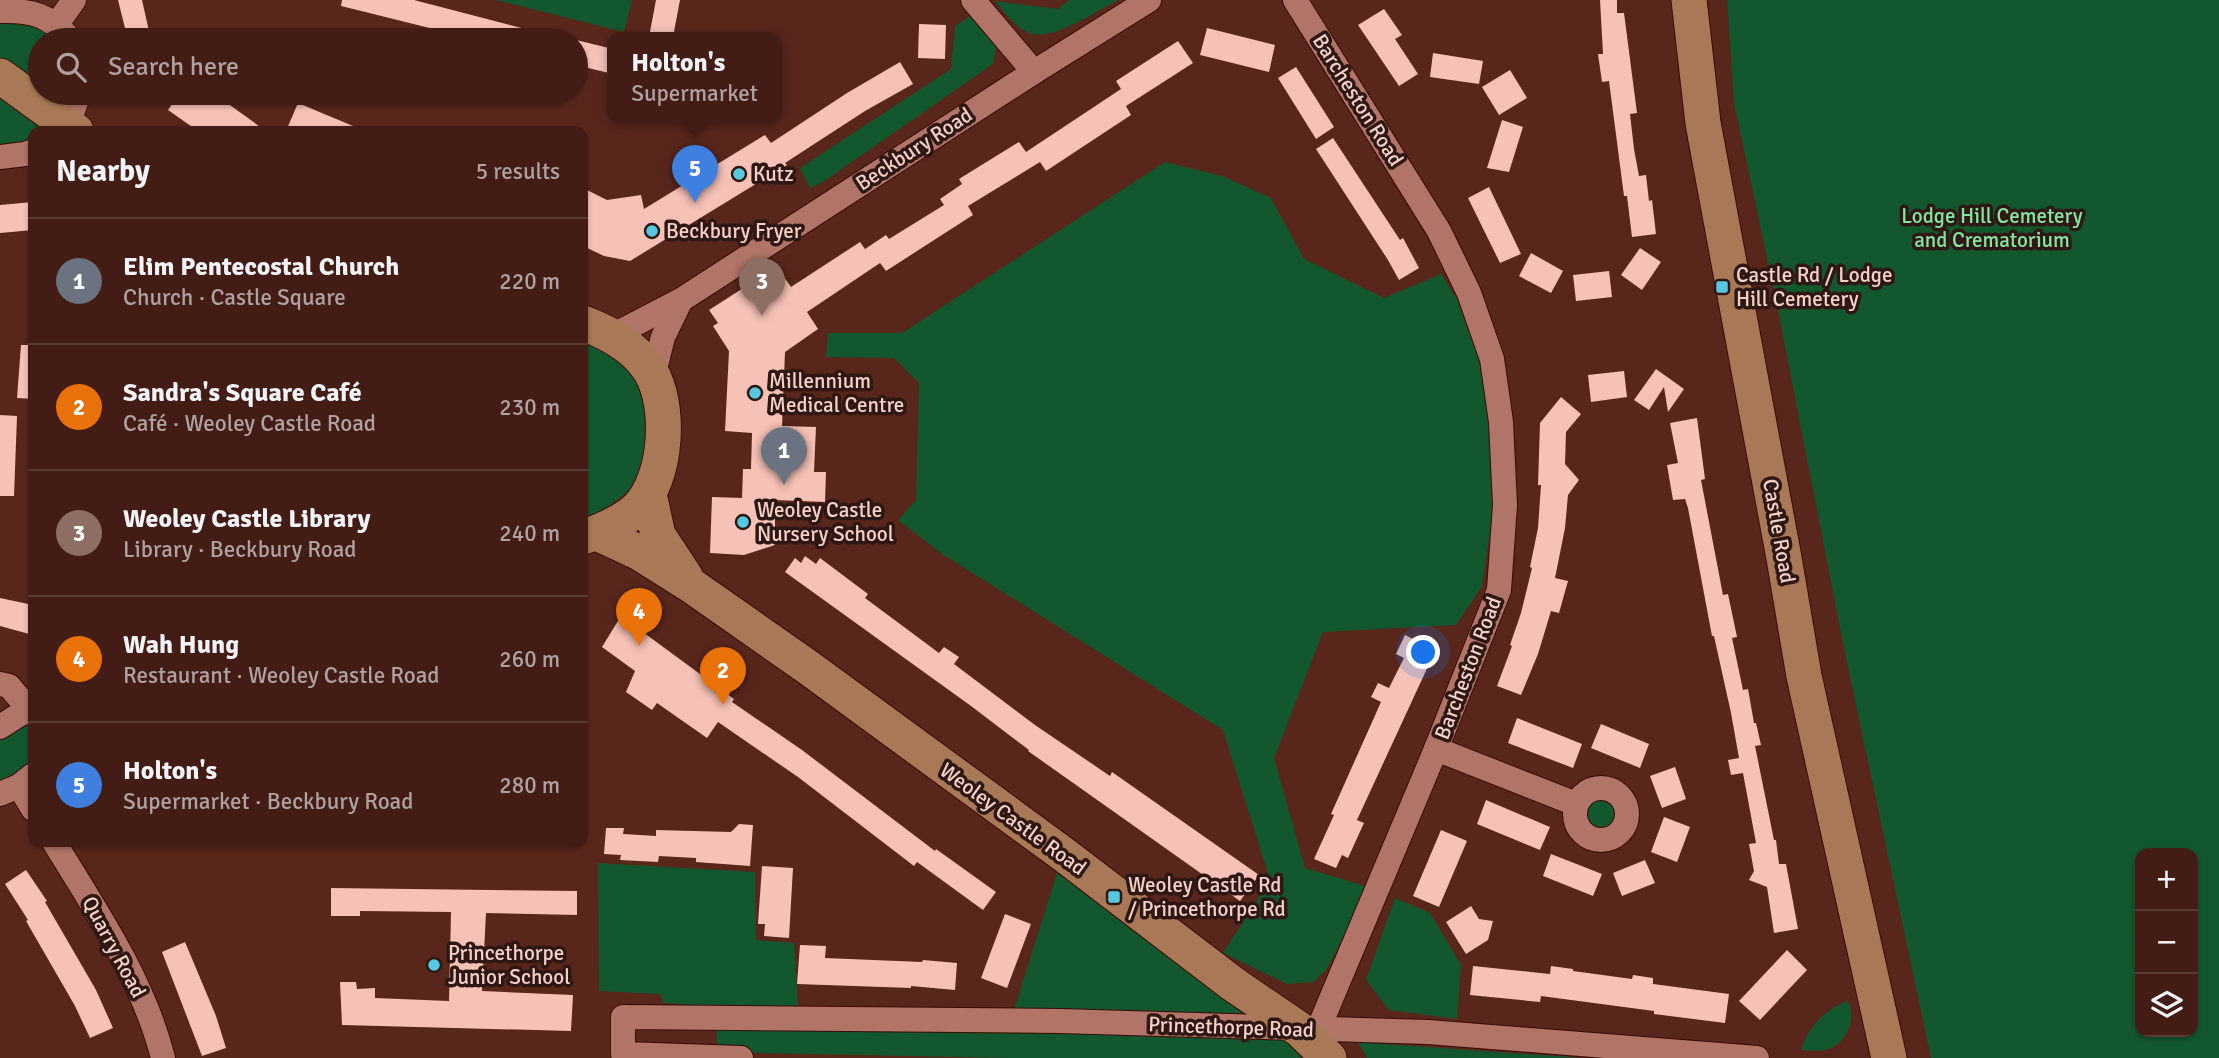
<!DOCTYPE html>
<meta charset="utf-8">
<style>
:root{--surface:#431c15;--page:#4d2922;--text:#f1f3f6;--muted:#afa1a0;--line:#5b3a34;--accent:#d93025}
body{margin:0;font-family:Signika,sans-serif;background:var(--page);color:var(--text)}
.controls{position:absolute;right:21px;bottom:21px;display:grid;overflow:hidden;border-radius:14px;box-shadow:0 2px 5px #0004}
.controls button{width:63px;height:63px;display:grid;place-items:center;padding:0;border:0;border-bottom:2px solid var(--line);background:var(--surface);color:var(--text);font:35px sans-serif}
.you{position:absolute;left:1424px;top:653px;width:24px;height:24px;margin:-18px;border:5px solid #fff;border-radius:50%;background:#1a73e8;box-shadow:0 0 0 10px #1a73e833}
.badge{display:grid;place-items:center;width:46px;height:46px;border-radius:50%;background:var(--accent);color:#fff;font-size:23px;font-weight:700}
.pin{position:absolute;translate:-50% -58px;filter:drop-shadow(0 2px 4px #0008)}
.pin::after{content:'';position:absolute;top:37px;width:24px;height:21px;background:inherit;clip-path:polygon(0 0,100% 0,50% 100%)}
.popup{position:absolute;left:607px;top:32px;width:175px;height:91px;box-sizing:border-box;display:grid;place-content:center;border-radius:14px;background:var(--surface);filter:drop-shadow(0 2px 5px #0005);font-size:23px;white-space:nowrap;color:var(--muted)}
.popup b{font-size:26px;color:var(--text)}
.popup::after{content:'';position:absolute;left:50%;top:100%;margin-left:-14px;border:14px solid transparent;border-top-color:var(--surface)}
.list{margin:0;padding:0;list-style:none}
h2{display:flex;justify-content:space-between;align-items:center;height:91px;margin:0;padding:0 28px;font-size:30px}
h2 small{font-size:23px;font-weight:400;color:var(--muted)}
.list li{display:grid;grid-template-columns:46px 1fr auto;gap:21px;align-items:center;box-sizing:border-box;height:126px;padding:0 28px;border-top:2px solid var(--line)}
.list b{display:block;font-size:26px;white-space:nowrap}
.list p{margin:0;font-size:23px;white-space:nowrap;color:var(--muted)}
.list em{font-size:23px;font-style:normal;color:var(--muted)}
.icon{flex:none;width:38px;height:38px;fill:none;stroke:currentColor;stroke-width:2;stroke-linecap:round;stroke-linejoin:round}
.map{position:relative;flex:none;width:2219px;height:1058px;overflow:hidden}
.search{position:absolute;background:var(--surface);box-shadow:0 2px 5px #0004;left:28px;top:28px;width:560px;height:77px;display:flex;align-items:center;gap:18px;box-sizing:border-box;padding:0 24px;border-radius:38px;color:var(--muted);font-size:26px}
.panel{position:absolute;background:var(--surface);box-shadow:0 2px 5px #0004;left:28px;top:126px;width:560px;height:721px;border-radius:14px}
.map>svg:first-child{display:block}
.green{fill:#13572f;fill-rule:evenodd}
.building{fill:#f6c1b6}
.lines{fill:none;stroke-linecap:round;stroke-linejoin:round}
.street-casing{stroke:#3c0b04;stroke-width:26}
.secondary-casing{stroke:#3c0b04;stroke-width:37}
.street{stroke:#b07568;stroke-width:24}
.secondary{stroke:#a97957;stroke-width:35}
.poi-dot{fill:#56c9e0;stroke:#2f1813;stroke-width:2.5}
.labels{text-anchor:middle;dominant-baseline:central;stroke-width:7;stroke-linejoin:round;paint-order:stroke}
.street-label{font-size:21px;fill:#f2d1c9;stroke:#2f1813}
.poi-label{font-size:21px;fill:#f2d1c9;stroke:#2f1813;text-anchor:start}
.park-label{font-size:21px;fill:#82e6a1;stroke:#2f1813}
</style>
<div class="map">
<svg width="2219" height="1058" viewBox="0 0 2219 1058">
<rect width="100%" height="100%" fill="#59261c"/>
<g class="green">
<polygon points="496,0 632,0 624,32"/>
<path d="M 1069,0 L 1118,0 C 1097,11 1049,44 1027,32 C 1013,25 1004,12 995,1 L 1058,9 Z"/>
<path d="M 1727,0 L 2219,0 L 2219,1058 L 1931,1058 L 1844,648 L 1778,310 L 1734,102 ZM 2140,853 L 2193,853 L 2193,1032 L 2140,1032 Z"/>
<polygon points="24,14 64,40 40,40 40,93 73,93 66,112 0,65 0,16"/>
<polygon points="969,17 973,18 997,44 993,64 823,182 810,188 800,168 951,69 955,26"/>
<polygon points="0,81 48,131 33,131 33,142 0,151"/>
<polygon points="1165,162 1222,176 1271,198 1304,259 1384,298 1441,274 1457,299 1479,361 1490,424 1494,505 1482,586 1456,625 1323,632 1274,758 1305,868 1369,887 1327,969 1313,982 1287,984 1223,953 1270,880 1223,730 942,554 898,520 916,500 919,383 894,358 826,357 828,333 902,333"/>
<polygon points="583,328 649,378 646,478 593,518 583,521"/>
<polygon points="33,721 33,767 0,791 0,734"/>
<path d="M 1593,791 L 1608,791 L 1623,805 L 1623,820 C 1603,841 1595,839 1577,817 C 1579,804 1581,797 1593,791 Z"/>
<polygon points="598,863 755,872 756,940 794,943 798,1008 707,1006 664,1003 660,994 599,991"/>
<polygon points="1058,870 1273,1020 1014,1010"/>
<polygon points="1395,898 1430,913 1461,965 1457,1019 1389,1010 1366,980"/>
<path d="M 1848,1001 C 1856,1020 1848,1041 1829,1049 C 1821,1052 1810,1050 1801,1050 C 1808,1027 1825,1009 1848,1001 Z"/>
<polygon points="717,1024 1288,1035 1301,1058 1006,1058 716,1052"/>
<polygon points="1358,1042 1584,1058 1367,1058"/>
</g>
<g class="building">
<polygon points="118,0 142,0 151,40 128,40"/>
<polygon points="342,0 414,0 548,35 547,40 478,40 341,6"/>
<polygon points="656,0 680,0 673,37 649,37"/>
<polygon points="1600,0 1617,0 1617,13 1624,13 1637,113 1630,114 1634,149 1639,176 1646,175 1649,201 1652,200 1656,234 1632,237 1627,196 1624,196 1609,81 1602,82 1598,54 1603,54"/>
<polygon points="1384,9 1402,35 1395,39 1418,74 1399,86 1358,25"/>
<polygon points="919,24 946,25 945,59 918,58"/>
<polygon points="1207,28 1275,45 1269,72 1200,55"/>
<polygon points="576,40 613,49 613,74 576,65"/>
<polygon points="1178,41 1193,63 1126,106 1131,115 1046,171 1040,162 968,206 973,215 886,271 880,263 807,312 818,329 785,352 782,426 816,427 814,472 826,472 825,502 775,500 775,545 744,555 710,553 712,497 742,498 743,469 751,469 752,433 725,431 729,351 713,326 718,323 709,310 748,285 755,296 784,277 791,287 860,242 865,249 886,235 889,239 944,205 940,199 962,184 959,179 1019,142 1026,152 1121,89 1116,81"/>
<polygon points="1433,53 1483,61 1479,84 1430,77"/>
<polygon points="900,62 913,84 865,111 785,163 787,165 630,261 604,256 583,246 583,188 607,200 641,195 644,209 765,135 771,143 847,93"/>
<polygon points="1296,67 1334,127 1316,139 1278,78"/>
<polygon points="1510,70 1527,98 1499,115 1482,87"/>
<polygon points="180,93 213,93 266,131 198,131 168,110"/>
<polygon points="298,103 365,131 286,131"/>
<polygon points="1502,120 1523,127 1509,172 1487,168"/>
<polygon points="1333,138 1400,240 1403,238 1419,268 1399,280 1388,260 1316,149"/>
<polygon points="1489,187 1521,254 1500,263 1468,198"/>
<polygon points="33,202 33,230 0,233 0,205"/>
<polygon points="1640,248 1661,262 1642,290 1621,275"/>
<polygon points="1531,253 1563,271 1551,293 1519,276"/>
<polygon points="1609,271 1612,297 1576,301 1573,275"/>
<polygon points="21,345 33,345 33,399 17,398"/>
<polygon points="1656,369 1684,389 1668,412 1664,387 1649,410 1634,400"/>
<polygon points="1624,371 1627,397 1591,402 1588,375"/>
<polygon points="1561,397 1581,414 1566,432 1565,464 1579,480 1568,495 1565,528 1555,578 1568,581 1559,613 1551,611 1538,654 1521,695 1497,686 1512,646 1510,645 1521,613 1532,568 1530,567 1538,528 1541,485 1538,485 1540,423"/>
<polygon points="0,415 17,416 14,496 0,496"/>
<polygon points="1697,418 1705,479 1701,480 1723,595 1728,594 1737,637 1732,638 1743,690 1748,689 1754,723 1756,723 1761,745 1755,746 1774,840 1776,840 1779,864 1786,864 1798,929 1774,933 1767,887 1749,880 1754,871 1749,844 1756,843 1743,773 1731,775 1728,760 1739,758 1731,713 1714,636 1712,636 1688,508 1685,499 1673,500 1667,465 1678,463 1670,423"/>
<polygon points="805,556 816,564 820,558 868,594 865,598 939,653 944,647 959,657 954,664 1035,725 1110,776 1112,772 1259,875 1240,901 1028,751 1029,750 971,706 785,572 795,558 801,563"/>
<polygon points="0,598 33,605 33,635 0,626"/>
<polygon points="621,616 734,699 732,702 802,750 935,851 936,849 996,892 983,910 917,862 914,866 798,777 718,722 707,738 657,703 652,710 626,692 635,671 602,647"/>
<polygon points="1405,635 1427,646 1422,658 1430,662 1357,820 1364,823 1348,858 1342,855 1336,868 1314,859 1334,815 1331,814 1381,702 1371,697 1378,683 1389,688 1404,658 1396,654"/>
<polygon points="1517,718 1582,744 1573,768 1508,743"/>
<polygon points="1601,724 1649,744 1640,768 1591,748"/>
<polygon points="1675,767 1686,799 1662,808 1650,776"/>
<polygon points="1486,800 1550,827 1540,850 1477,824"/>
<polygon points="1664,817 1690,827 1677,862 1651,852"/>
<polygon points="739,824 753,825 750,866 696,862 696,858 659,856 658,862 620,860 621,855 604,854 606,828 624,828 623,834 656,836 656,830 731,832"/>
<polygon points="1441,830 1467,841 1439,907 1413,896"/>
<polygon points="1551,854 1602,874 1593,896 1543,876"/>
<polygon points="1645,860 1655,883 1622,896 1613,873"/>
<polygon points="762,866 793,868 789,938 764,936 765,924 758,924"/>
<polygon points="26,870 47,901 45,902 96,990 113,1028 90,1038 75,1006 26,921 28,920 5,884"/>
<polygon points="331,888 577,891 577,915 486,913 482,991 573,995 571,1031 342,1025 340,982 356,982 357,989 375,988 375,998 449,1001 451,912 360,911 360,916 331,916"/>
<polygon points="1471,906 1479,919 1493,921 1488,940 1466,954 1446,922"/>
<polygon points="1005,914 1031,924 1007,988 981,978"/>
<polygon points="185,942 216,1016 226,1048 202,1056 162,952"/>
<polygon points="800,945 826,946 825,958 922,962 923,960 957,963 955,990 911,986 911,988 797,984"/>
<polygon points="1787,950 1807,970 1760,1020 1739,1001"/>
<polygon points="1473,966 1550,974 1551,966 1573,969 1573,971 1632,979 1633,975 1653,978 1653,984 1729,994 1725,1023 1654,1014 1654,1011 1541,996 1540,1002 1470,995"/>
</g>
<g class="lines">
<defs>
<g id="street">
<polyline points="973,0 1034,72"/>
<polyline points="1295,0 1439,231 1469,293 1492,359 1501,422 1505,505 1499,590 1436,749 1318,1030"/>
<path d="M 0,11 C 33,10 49,15 71,40"/>
<polyline points="57,24 74,0"/>
<polyline points="61,131 68,125 79,93"/>
<polyline points="0,157 25,154 33,151"/>
<polyline points="612,336 681,300 1034,72 1149,0"/>
<polyline points="653,377 663,337 681,300"/>
<polyline points="0,684 9,686 33,714"/>
<polyline points="0,727 33,706"/>
<polyline points="1436,749 1576,804"/>
<polyline points="19,786 33,809"/>
<circle cx="1601" cy="814" r="26"/>
<polyline points="0,794 19,786 33,775"/>
<path d="M 54,842 C 96,911 143,979 163,1058"/>
<polyline points="741,1058 623,1054 623,1017 1060,1021 1428,1032 1757,1058"/>
</g>
<g id="secondary">
<polyline points="1689,0 1703,123 1784,558 1804,676 1889,1058"/>
<polyline points="0,76 76,131"/>
<path d="M 583,323 C 610,333 641,350 654,378 C 671,415 666,488 631,514 C 617,524 599,532 583,537"/>
<polyline points="649,494 658,535 685,576"/>
<polyline points="597,533 638,552 692,586 809,668 1063,854 1233,984 1299,1029 1329,1058"/>
</g>
</defs>
<use href="#street" class="street-casing"/>
<use href="#secondary" class="secondary-casing"/>
<use href="#street" class="street"/>
<use href="#secondary" class="secondary"/>
</g>
<g class="poi-dot">
<circle cx="739" cy="174" r="7"/>
<circle cx="652" cy="231" r="7"/>
<rect x="1715" y="280" width="14" height="14" rx="3.5"/>
<circle cx="755" cy="393" r="7"/>
<circle cx="743" cy="522" r="7"/>
<rect x="1107" y="890" width="14" height="14" rx="3.5"/>
<circle cx="434" cy="965" r="7"/>
</g>
<g class="labels">
<g class="street-label">
<text transform="translate(1358 100) rotate(58)">Barcheston Road</text>
<text transform="translate(914 149) rotate(-33)">Beckbury Road</text>
<text transform="translate(1779 531) rotate(80)">Castle Road</text>
<text transform="translate(1468 668) rotate(-69)">Barcheston Road</text>
<text transform="translate(1013 819) rotate(36)">Weoley Castle Road</text>
<text transform="translate(114 947) rotate(62)">Quarry Road</text>
<text transform="translate(1231 1027) rotate(2)">Princethorpe Road</text>
</g>
<g class="poi-label">
<text x="753" y="174">Kutz</text>
<text x="666" y="231">Beckbury Fryer</text>
<text x="1736" y="275">Castle Rd / Lodge<tspan x="1736" dy="24">Hill Cemetery</tspan></text>
<text x="769" y="381">Millennium<tspan x="769" dy="24">Medical Centre</tspan></text>
<text x="757" y="510">Weoley Castle<tspan x="757" dy="24">Nursery School</tspan></text>
<text x="1128" y="885">Weoley Castle Rd<tspan x="1128" dy="24">/ Princethorpe Rd</tspan></text>
<text x="448" y="953">Princethorpe<tspan x="448" dy="24">Junior School</tspan></text>
</g>
<g class="park-label">
<text x="1992" y="216">Lodge Hill Cemetery<tspan x="1992" dy="24">and Crematorium</tspan></text>
</g>
</g>
</svg>
<div class="controls">
<button>+</button>
<button>−</button>
<button><svg class="icon" aria-label="layers" viewBox="0 0 24 24"><path d="M12 4l9 5-9 5-9-5zM3 14l9 5 9-5"/></svg></button>
</div>
<div class="you"></div>
<div class="pin badge" style="left:784px;top:485px;background:#6b7280">1</div>
<div class="pin badge" style="left:723px;top:705px;background:#e8710a">2</div>
<div class="pin badge" style="left:762px;top:316px;background:#8d6e63">3</div>
<div class="pin badge" style="left:639px;top:646px;background:#e8710a">4</div>
<div class="pin badge" style="left:695px;top:203px;background:#3f7fe0">5</div>
<div class="popup"><b>Holton's</b>Supermarket</div>
<div class="search"><svg class="icon" aria-label="search" viewBox="0 0 24 24"><circle cx="10" cy="10" r="6"/><path d="M15 15l6 6"/></svg>Search here</div>
<section class="panel">
<h2>Nearby<small>5 results</small></h2>
<ul class="list">
<li><span class="badge" style="background:#6b7280">1</span><div><b>Elim Pentecostal Church</b><p>Church · Castle Square</p></div><em>220 m</em></li>
<li><span class="badge" style="background:#e8710a">2</span><div><b>Sandra's Square Café</b><p>Café · Weoley Castle Road</p></div><em>230 m</em></li>
<li><span class="badge" style="background:#8d6e63">3</span><div><b>Weoley Castle Library</b><p>Library · Beckbury Road</p></div><em>240 m</em></li>
<li><span class="badge" style="background:#e8710a">4</span><div><b>Wah Hung</b><p>Restaurant · Weoley Castle Road</p></div><em>260 m</em></li>
<li><span class="badge" style="background:#3f7fe0">5</span><div><b>Holton's</b><p>Supermarket · Beckbury Road</p></div><em>280 m</em></li>
</ul>
</section>
</div>
